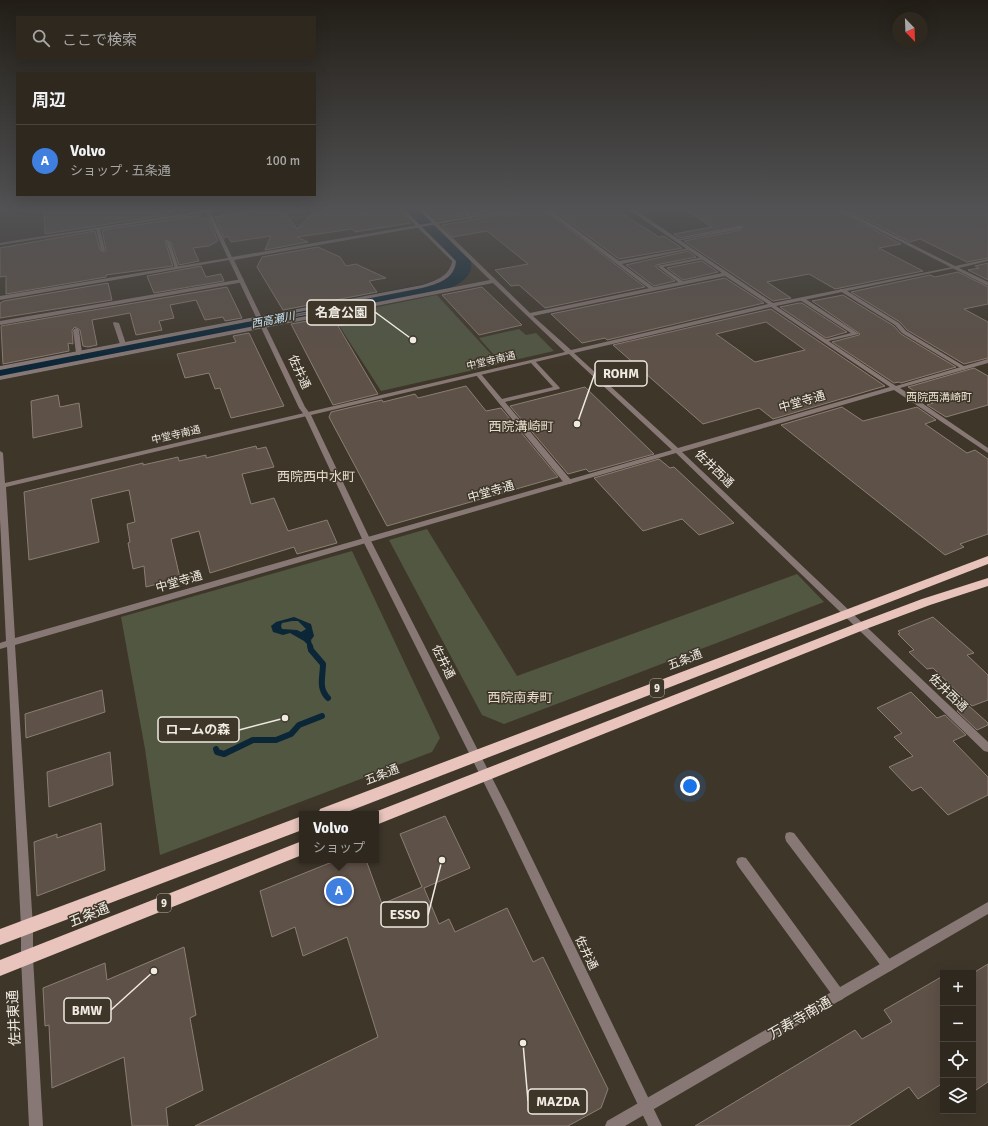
<!DOCTYPE html>
<html lang="ja">
<meta charset="utf-8">
<style>
:root{--surface:#2e281f;--page:#363028;--text:#f1f3f6;--muted:#a7a6a4;--line:#49443d;--accent:#ea580c}
body{margin:0;font-family:Signika,"Noto Sans JP",sans-serif;background:var(--page);color:var(--text)}
.controls{position:absolute;right:12px;bottom:12px;display:grid;overflow:hidden;border-radius:0px;box-shadow:0 4px 16px #0002}
.controls button{width:36px;height:36px;display:grid;place-items:center;padding:0;border:0;border-bottom:1px solid var(--line);background:var(--surface);color:var(--text);font:20px sans-serif}
.compass{position:absolute;left:892px;top:12px;width:36px;height:36px;border-radius:50%;background:var(--surface);box-shadow:0 4px 16px #0002;rotate:157deg}
.you{position:absolute;left:690px;top:786px;width:14px;height:14px;margin:-10px;border:3px solid #fff;border-radius:50%;background:#1a73e8;box-shadow:0 0 0 6px #1a73e833}
.badge{display:grid;place-items:center;width:26px;height:26px;border-radius:50%;background:var(--accent);color:#fff;font-size:13px;font-weight:700}
.pin{position:absolute;translate:-50% -50%;border:2px solid #fff;box-shadow:0 1px 4px #0006}
.popup{position:absolute;left:299px;top:811px;width:80px;height:52px;box-sizing:border-box;display:grid;place-content:center;border-radius:0px;background:var(--surface);filter:drop-shadow(0 1px 3px #0005);font-size:13px;white-space:nowrap;color:var(--muted)}
.popup b{font-size:15px;color:var(--text)}
.popup::after{content:'';position:absolute;left:50%;top:100%;margin-left:-8px;border:8px solid transparent;border-top-color:var(--surface)}
.list{margin:0;padding:0;list-style:none}
h2{display:flex;justify-content:space-between;align-items:center;height:52px;margin:0;padding:0 16px;font-size:17px}
h2 small{font-size:13px;font-weight:400;color:var(--muted)}
.list li{display:grid;grid-template-columns:26px 1fr auto;gap:12px;align-items:center;box-sizing:border-box;height:72px;padding:0 16px;border-top:1px solid var(--line)}
.list b{display:block;font-size:15px;white-space:nowrap}
.list p{margin:0;font-size:13px;white-space:nowrap;color:var(--muted)}
.list em{font-size:13px;font-style:normal;color:var(--muted)}
.icon{flex:none;width:22px;height:22px;fill:none;stroke:currentColor;stroke-width:2;stroke-linecap:round;stroke-linejoin:round}
.map{position:relative;flex:none;width:988px;height:1126px;overflow:hidden}
.search{position:absolute;background:var(--surface);box-shadow:0 4px 16px #0002;left:16px;top:16px;width:300px;height:44px;display:flex;align-items:center;gap:10px;box-sizing:border-box;padding:0 14px;border-radius:0px;color:var(--muted);font-size:15px}
.panel{position:absolute;background:var(--surface);box-shadow:0 4px 16px #0002;left:16px;top:72px;width:300px;height:124px;border-radius:0px}
.map>svg:first-child{display:block}
.green{fill:#525742}
.water{fill:#0b2637;fill-rule:evenodd}
.lines{fill:none;stroke-linecap:round;stroke-linejoin:round}
.stream-far2{stroke:#0b2637;stroke-width:3.5}
.stream-far1{stroke:#0b2637;stroke-width:4}
.stream{stroke:#0b2637;stroke-width:6}
.river{fill:#0b2637;fill-rule:evenodd}
.building{fill:#5e5147;stroke:#8c7e73;fill-rule:evenodd}
.service{fill:#887875;fill-rule:evenodd}
.minor{fill:#887875;fill-rule:evenodd}
.tertiary{fill:#887875;fill-rule:evenodd}
.trunk{fill:#e8c4bd;fill-rule:evenodd}
.labels{text-anchor:middle;dominant-baseline:central;stroke-width:3;stroke-linejoin:round;paint-order:stroke}
.far-street-label{font-size:10px;fill:#efeae2;stroke:#3e3629}
.far-water-label{font-size:11px;font-style:italic;fill:#c2e2f8;stroke:#3e3629}
.far-neighbourhood-label{font-size:11px;fill:#e8ddcd;stroke:#3e3629}
.shield{fill:#3e3629;stroke:#bab4aa;stroke-width:1}
.shield-label{font-size:11px;font-weight:bold;fill:#efeae2}
.street-label{font-size:12px;fill:#efeae2;stroke:#3e3629}
.neighbourhood-label{font-size:13px;fill:#e8ddcd;stroke:#3e3629}
.near-street-label{font-size:14px;fill:#efeae2;stroke:#3e3629}
.leader{fill:none;stroke:#efeae2;stroke-width:1.5}
.callout-dot{fill:#efeae2;stroke:#3e3629;stroke-width:1.5}
.callout{fill:#3e3629;stroke:#efeae2;stroke-width:1.5}
.callout-label{font-size:13px;text-anchor:middle;font-weight:bold;fill:#efeae2}
</style>
<div class="map">
<svg width="988" height="1126" viewBox="0 0 988 1126">
<rect width="100%" height="100%" fill="#3e3629"/>
<g class="green">
<polygon points="437,295 500,364 381,391 333,316"/>
<polygon points="519,329 526,335 536,333 554,351 501,363 479,338"/>
<polygon points="427,529 517,676 797,574 824,602 504,724 482,715 389,540"/>
<polygon points="352,551 440,738 432,752 160,855 145,749 121,617"/>
</g>
<path class="water" d="M 294,617 L 311,624 L 314,636 L 311,640 L 312,646 L 309,646 L 304,641 L 290,633 L 283,635 L 273,632 L 271,626 L 276,622 ZM 292,621 L 298,621 L 306,629 L 301,632 L 297,630 L 282,629 L 281,626 L 282,623 Z"/>
<g class="lines">
<polyline class="stream-far2" points="381,301 388,297"/>
<polyline class="stream-far1" points="223,332 232,327"/>
<g class="stream">
<path d="M 310,646 L 311,650 L 323,664 C 323,677 318,688 328,698"/>
<polyline points="216,749 217,752 224,754 253,740 276,740 291,734 299,725 322,716"/>
</g>
<path class="river" d="M 402,209 L 420,209 C 432,220 443,231 454,242 C 459,246 466,251 469,257 C 482,282 438,293 422,297 L 0,380 L 0,366 L 419,285 C 433,281 454,277 451,260 Z"/>
</g>
<g class="building">
<polygon points="44,209 169,209 172,214 45,234"/>
<polygon points="264,209 282,209 297,229 317,209 356,209 358,212 374,209 398,209 411,223 355,232 352,229 297,237 308,242 265,250 271,236 231,242 228,236 224,238 215,217"/>
<polygon points="426,209 460,209 464,216 437,220"/>
<polygon points="468,209 500,209 471,214"/>
<polygon points="524,209 543,209 645,287 545,308 519,285 511,286 495,270 528,264 487,231 453,237 442,225 472,220"/>
<polygon points="552,209 615,209 659,237 664,236 682,248 619,259"/>
<polygon points="684,209 835,209 901,244 879,248 923,271 835,289 809,274 767,282 791,298 773,301 684,241 741,230 742,226 679,238 674,234 712,227"/>
<polygon points="846,209 988,209 988,258 967,262 920,239 910,242"/>
<polygon points="201,215 203,219 208,218 218,241 209,246 193,248 199,261 179,265 171,242 165,240 165,241 173,266 106,275 106,277 6,294 6,276 0,277 0,248 95,231 100,250 104,252 106,250 102,230"/>
<polygon points="318,247 340,257 346,266 356,264 386,278 369,281 377,292 283,310 257,267 262,257"/>
<polygon points="688,251 696,257 656,265 656,267 675,281 654,286 626,265"/>
<polygon points="702,261 718,272 683,280 667,268"/>
<polygon points="988,263 988,280 968,270 979,268 975,266"/>
<polygon points="201,266 206,277 221,274 224,281 154,293 147,276"/>
<polygon points="958,272 988,287 988,304 964,309 988,322 988,358 964,364 907,330 900,322 851,292 930,275 935,277"/>
<polygon points="725,278 764,303 607,340 605,338 582,343 551,314"/>
<polygon points="108,283 112,300 0,318 0,303 4,301"/>
<polygon points="227,287 242,318 225,321 223,317 205,320 196,300 170,305 174,318 159,321 162,330 136,335 130,313 92,320 97,345 88,347 83,346 80,330 75,327 72,330 73,344 68,343 69,351 3,364 1,326"/>
<polygon points="482,287 522,325 479,335 442,295"/>
<polygon points="843,295 894,326 901,334 956,367 901,383 899,382 894,383 832,342 859,335 860,334 812,301"/>
<polygon points="799,303 802,303 847,332 826,338 780,307"/>
<polygon points="339,306 341,308 287,318 286,316"/>
<path d="M 771,309 L 885,386 L 773,419 L 759,408 L 703,424 L 613,345 ZM 766,322 L 805,350 L 755,362 L 716,334 Z"/>
<polygon points="345,314 351,324 338,326 378,394 333,405 291,324"/>
<polygon points="249,333 284,406 231,418 220,388 215,389 209,373 185,378 177,354 236,342 233,336"/>
<polygon points="974,368 988,376 988,405 946,417 927,405 933,403 908,387"/>
<polygon points="466,386 486,411 501,408 558,477 387,526 329,417 331,412 382,400 383,402 415,394 418,398"/>
<polygon points="585,387 654,454 589,472 586,469 568,474 510,406"/>
<polygon points="58,395 60,407 79,403 82,427 33,438 31,401"/>
<polygon points="842,407 863,421 917,407 936,420 925,424 967,453 975,450 988,459 988,534 960,544 964,547 945,555 781,425"/>
<polygon points="256,446 257,449 266,447 274,467 242,474 251,504 274,498 288,531 327,520 337,543 297,554 294,547 210,573 199,531 171,539 180,578 146,587 144,566 133,569 128,543 130,542 127,524 135,522 129,490 91,499 99,542 29,560 24,492 143,463 143,465 178,457 179,461 206,455 206,458"/>
<polygon points="659,459 670,468 674,467 734,523 699,535 682,519 643,531 594,478"/>
<polygon points="933,617 974,653 967,655 988,675 988,700 972,706 933,668 927,669 909,652 914,650 898,634 900,633 898,631"/>
<polygon points="102,690 105,712 26,738 25,714"/>
<polygon points="911,692 937,718 945,715 966,735 953,741 988,777 988,795 948,815 921,787 912,791 889,767 913,756 894,737 902,733 877,708"/>
<polygon points="969,706 988,723 988,725 977,730 957,711"/>
<polygon points="110,752 113,785 49,807 47,772"/>
<polygon points="445,816 470,868 424,888 439,924 449,919 455,932 507,908 533,962 543,957 608,1089 601,1108 568,1126 195,1126 378,1037 347,937 303,956 295,927 272,937 260,891 337,860 366,860 382,904 422,887 400,834"/>
<polygon points="101,823 105,870 37,896 34,842 57,834 57,838"/>
<polygon points="184,947 196,1015 190,1018 203,1090 166,1108 168,1126 132,1126 124,1057 52,1088 49,1025 45,1026 43,988 105,963 107,980"/>
<polygon points="988,964 988,1082 973,1092 973,973"/>
<polygon points="943,976 943,1083 918,1099 909,1087 849,1126 695,1126 855,1030 862,1039 892,1022 884,1010"/>
</g>
<g class="lines">
<g class="service">
<polygon points="461,209 466,209 472,218 472,219 468,219"/>
<polygon points="544,209 549,209 619,261 690,248 692,249 622,264 656,289 651,290"/>
<polygon points="739,227 741,227 741,229 677,241 675,240"/>
<polygon points="98,228 100,229 105,250 103,251 101,250 96,229"/>
<polygon points="166,241 170,242 179,269 175,268"/>
<polygon points="703,257 705,258 705,259 663,267 684,282 684,284 682,285 657,266"/>
<polygon points="242,279 244,280 244,282 0,325 0,321"/>
<polygon points="840,289 844,289 899,323 906,331 967,368 964,370 962,369 902,333 895,325 840,291"/>
<polygon points="800,298 804,298 859,334 824,342 824,340 851,333 800,300"/>
<polygon points="114,322 119,323 126,344 125,345 120,344 113,323"/>
<polygon points="76,328 79,330 82,353 79,355 76,353 73,330"/>
<polygon points="533,360 535,361 560,388 559,389 505,402 571,480 572,482 571,484 565,484 476,375 479,373 481,374 502,399 553,387 531,363 530,362"/>
<polygon points="790,832 794,833 892,962 894,966 892,970 888,972 884,970 786,841 785,837 786,833"/>
<polygon points="742,857 746,858 843,991 845,995 843,999 839,1001 835,999 738,866 736,862 738,858"/>
</g>
<g class="minor">
<polygon points="214,209 227,209 0,245 0,243"/>
<path d="M 399,209 L 404,209 L 456,261 C 455,279 437,284 422,288 L 0,370 L 0,366 L 422,285 C 435,281 450,276 452,261 Z"/>
<path d="M 418,209 L 423,209 L 530,313 L 722,273 L 628,209 L 634,209 L 773,303 L 957,266 L 957,268 L 955,268 L 776,306 L 896,386 L 988,359 L 988,363 L 900,388 L 988,448 L 988,453 L 894,390 L 682,452 L 988,742 L 988,752 L 984,751 L 676,453 L 15,645 L 33,927 L 33,958 L 43,1126 L 29,1126 L 21,958 L 21,927 L 7,647 L 0,649 L 0,643 L 6,641 L 0,519 L 0,451 L 3,453 L 5,483 L 565,352 L 493,283 L 0,380 L 0,376 L 490,280 ZM 725,276 L 768,304 L 571,350 L 533,316 ZM 771,307 L 890,387 L 678,448 L 574,353 ZM 569,354 L 672,450 L 15,638 L 6,487 Z"/>
<polygon points="988,902 988,914 625,1126 605,1126 607,1121"/>
</g>
<g class="tertiary">
<polygon points="205,209 209,209 232,257 511,209 523,209 234,260 305,407 311,415 371,541 509,811 662,1126 648,1126 501,817 363,541 305,416 299,408 229,260 0,300 0,296 228,258"/>
<polygon points="836,209 842,209 955,266 988,259 988,261 959,268 988,282 988,286"/>
</g>
<g class="trunk">
<polygon points="988,556 988,564 342,814 318,814 320,809"/>
<polygon points="988,578 988,586 930,605 866,629 376,825 376,814 370,814 858,623 922,599"/>
<polygon points="302,816 302,830 0,945 0,929"/>
<polygon points="302,841 302,855 0,976 0,960"/>
</g>
</g>
<linearGradient id="sky" x2="0" y2="1"><stop stop-color="#221e17"/><stop offset="0.57" stop-color="#525254"/><stop offset="1" stop-color="#525254" stop-opacity="0"/></linearGradient>
<rect width="988" height="367" fill="url(#sky)"/>
<g class="labels">
<g class="far-street-label">
<text transform="translate(491 361) rotate(-13)">中堂寺南通</text>
<text transform="translate(176 435) rotate(-13)">中堂寺南通</text>
</g>
<g class="far-water-label">
<text transform="translate(273 320) rotate(-11)">西高瀬川</text>
</g>
<g class="far-neighbourhood-label">
<text x="939" y="397">西院西溝崎町</text>
</g>
<g class="shield">
<rect x="650" y="679" width="14" height="18" rx="3"/>
<rect x="157" y="894" width="14" height="18" rx="3"/>
</g>
<g class="shield-label">
<text x="657" y="688">9</text>
<text x="164" y="903">9</text>
</g>
<g class="street-label">
<text transform="translate(299 372) rotate(65)">佐井通</text>
<text transform="translate(802 402) rotate(-16)">中堂寺通</text>
<text transform="translate(714 469) rotate(44)">佐井西通</text>
<text transform="translate(491 492) rotate(-16)">中堂寺通</text>
<text transform="translate(179 582) rotate(-16)">中堂寺通</text>
<text transform="translate(685 660) rotate(-21)">五条通</text>
<text transform="translate(443 662) rotate(63)">佐井通</text>
<text transform="translate(948 693) rotate(44)">佐井西通</text>
<text transform="translate(382 775) rotate(-21)">五条通</text>
<text transform="translate(586 953) rotate(64)">佐井通</text>
</g>
<g class="neighbourhood-label">
<text x="521" y="427">西院溝崎町</text>
<text x="316" y="477">西院西中水町</text>
<text x="520" y="698">西院南寿町</text>
</g>
<g class="near-street-label">
<text transform="translate(89 915) rotate(-22)">五条通</text>
<text transform="translate(14 1018) rotate(-93)">佐井東通</text>
<text transform="translate(800 1018) rotate(-30)">万寿寺南通</text>
</g>
</g>
<path class="leader" d="M413 340L375 312M577 424L595 373M285 718L239 730M442 860L428 915M154 971L111 1010M523 1043L528 1101"/>
<g class="callout-dot">
<circle cx="413" cy="340" r="4"/>
<circle cx="577" cy="424" r="4"/>
<circle cx="285" cy="718" r="4"/>
<circle cx="442" cy="860" r="4"/>
<circle cx="154" cy="971" r="4"/>
<circle cx="523" cy="1043" r="4"/>
</g>
<g class="callout">
<rect x="307" y="300" width="68" height="25" rx="4"/>
<rect x="595" y="361" width="52" height="25" rx="4"/>
<rect x="158" y="717" width="81" height="25" rx="4"/>
<rect x="381" y="902" width="47" height="25" rx="4"/>
<rect x="64" y="998" width="47" height="25" rx="4"/>
<rect x="528" y="1089" width="59" height="25" rx="4"/>
</g>
<g class="callout-label">
<text x="341" y="317">名倉公園</text>
<text x="621" y="378">ROHM</text>
<text x="198" y="734">ロームの森</text>
<text x="405" y="919">ESSO</text>
<text x="87" y="1015">BMW</text>
<text x="558" y="1106">MAZDA</text>
</g>
</svg>
<div class="controls">
<button>+</button>
<button>−</button>
<button><svg class="icon" aria-label="locate" viewBox="0 0 24 24"><circle cx="12" cy="12" r="6"/><path d="M12 2v4M12 18v4M2 12h4M18 12h4"/></svg></button>
<button><svg class="icon" aria-label="layers" viewBox="0 0 24 24"><path d="M12 4l9 5-9 5-9-5zM3 14l9 5 9-5"/></svg></button>
</div>
<svg class="compass" viewBox="-18 -18 36 36"><path d="M0-13l5 13h-10z" fill="#e53935"/><path d="M0 13l5-13h-10z" fill="#a7a6a4"/></svg>
<div class="you"></div>
<div class="pin badge" style="left:339px;top:891px;background:#3f7fe0">A</div>
<div class="popup"><b>Volvo</b>ショップ</div>
<div class="search"><svg class="icon" aria-label="search" viewBox="0 0 24 24"><circle cx="10" cy="10" r="6"/><path d="M15 15l6 6"/></svg>ここで検索</div>
<section class="panel">
<h2>周辺<small></small></h2>
<ul class="list">
<li><span class="badge" style="background:#3f7fe0">A</span><div><b>Volvo</b><p>ショップ · 五条通</p></div><em>100 m</em></li>
</ul>
</section>
</div>
